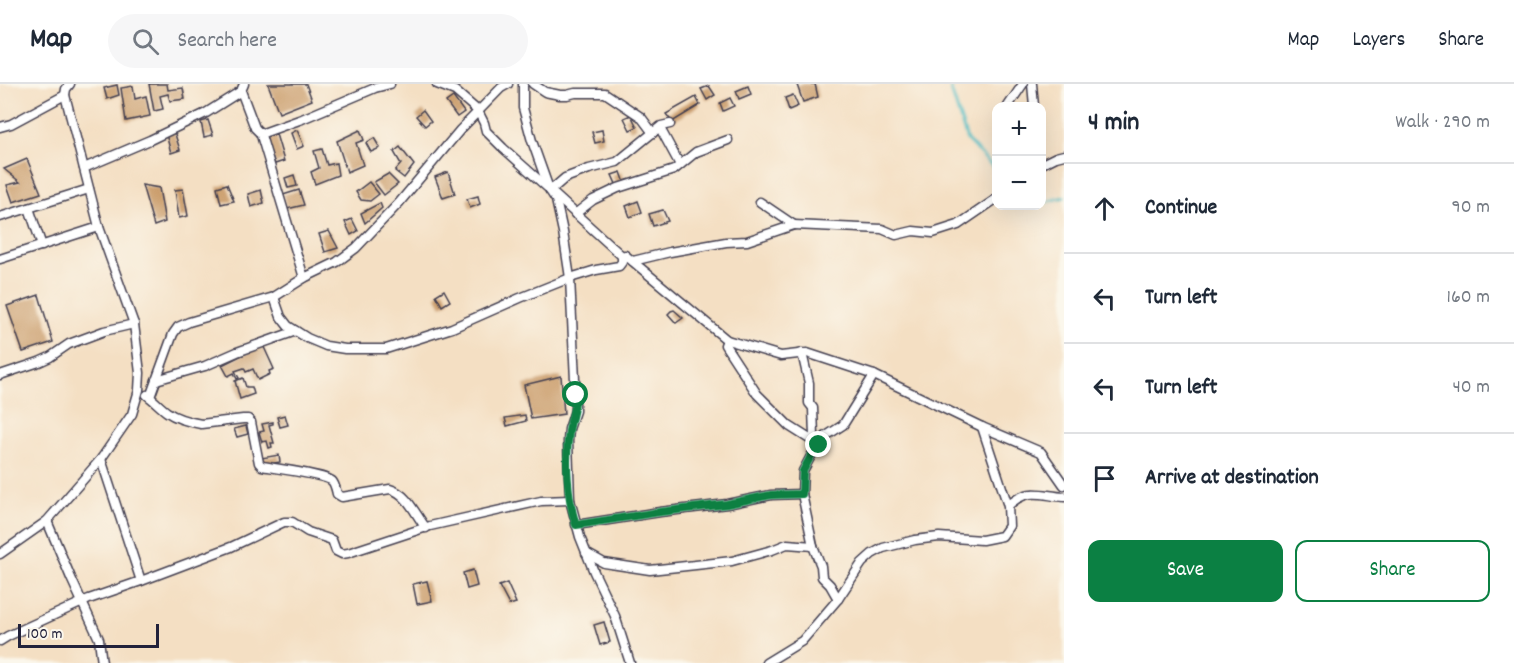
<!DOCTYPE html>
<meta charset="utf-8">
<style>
:root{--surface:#fff;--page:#f6f6f7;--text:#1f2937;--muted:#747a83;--line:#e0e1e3;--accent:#0b8043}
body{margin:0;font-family:Dekko,sans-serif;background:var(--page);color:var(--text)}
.controls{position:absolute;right:18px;top:18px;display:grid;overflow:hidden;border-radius:12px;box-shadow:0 6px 24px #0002}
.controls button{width:54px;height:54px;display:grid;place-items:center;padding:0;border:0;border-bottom:2px solid var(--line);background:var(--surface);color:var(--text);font:30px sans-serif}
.scale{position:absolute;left:18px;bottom:15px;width:141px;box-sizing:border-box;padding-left:6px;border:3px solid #22223b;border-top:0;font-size:16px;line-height:21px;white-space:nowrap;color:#22223b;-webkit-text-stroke:4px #fbf7ec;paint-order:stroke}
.stop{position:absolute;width:18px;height:18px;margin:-14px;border:4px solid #0b8043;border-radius:50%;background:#fff}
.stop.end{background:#0b8043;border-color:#fff;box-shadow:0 2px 6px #0008}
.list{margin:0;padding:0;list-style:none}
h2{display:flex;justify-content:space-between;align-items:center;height:78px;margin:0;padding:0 24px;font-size:26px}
h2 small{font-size:20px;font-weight:400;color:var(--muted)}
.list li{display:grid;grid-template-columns:39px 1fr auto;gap:18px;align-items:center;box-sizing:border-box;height:90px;padding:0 24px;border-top:2px solid var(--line)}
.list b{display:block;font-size:22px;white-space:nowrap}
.list em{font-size:20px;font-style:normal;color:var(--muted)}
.actions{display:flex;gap:12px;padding:18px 24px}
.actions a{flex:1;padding:14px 0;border:2px solid var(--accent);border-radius:12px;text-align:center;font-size:21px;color:var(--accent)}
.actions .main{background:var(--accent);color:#fff}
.icon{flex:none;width:33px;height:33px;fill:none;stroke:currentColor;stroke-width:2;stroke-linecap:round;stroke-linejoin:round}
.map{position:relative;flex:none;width:1064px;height:579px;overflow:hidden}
header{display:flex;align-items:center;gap:36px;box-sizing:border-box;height:84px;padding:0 30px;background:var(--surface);border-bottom:2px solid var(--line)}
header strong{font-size:28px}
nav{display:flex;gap:33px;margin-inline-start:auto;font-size:21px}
.search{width:420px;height:54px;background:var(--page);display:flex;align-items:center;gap:15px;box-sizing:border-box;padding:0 21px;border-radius:33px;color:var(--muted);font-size:22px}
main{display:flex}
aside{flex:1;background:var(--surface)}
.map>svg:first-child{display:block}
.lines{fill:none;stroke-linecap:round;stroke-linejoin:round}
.stream{stroke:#4cbbc2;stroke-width:3}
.building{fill:#ca9c6a}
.minor-casing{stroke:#423e4f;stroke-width:11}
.minor{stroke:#fff;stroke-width:8}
.route{stroke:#0b8043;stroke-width:8}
</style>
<header>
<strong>Map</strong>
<div class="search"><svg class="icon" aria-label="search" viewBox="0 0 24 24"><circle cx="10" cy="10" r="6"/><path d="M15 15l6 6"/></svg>Search here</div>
<nav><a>Map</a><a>Layers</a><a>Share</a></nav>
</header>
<main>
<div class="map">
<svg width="1064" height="579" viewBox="0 0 1064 579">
<rect width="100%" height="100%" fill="#fbf7ec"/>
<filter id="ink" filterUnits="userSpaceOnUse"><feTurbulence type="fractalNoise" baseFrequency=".0167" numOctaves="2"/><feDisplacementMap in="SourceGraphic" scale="12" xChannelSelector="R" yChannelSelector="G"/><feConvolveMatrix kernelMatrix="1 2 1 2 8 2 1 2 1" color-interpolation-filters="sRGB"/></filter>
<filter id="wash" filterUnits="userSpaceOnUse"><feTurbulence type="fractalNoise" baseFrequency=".008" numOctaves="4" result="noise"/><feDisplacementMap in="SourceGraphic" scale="24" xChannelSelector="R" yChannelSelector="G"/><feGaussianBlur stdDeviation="1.35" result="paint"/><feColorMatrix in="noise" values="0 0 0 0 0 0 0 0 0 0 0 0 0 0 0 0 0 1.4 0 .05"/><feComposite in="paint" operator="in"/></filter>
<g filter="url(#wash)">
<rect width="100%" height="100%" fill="#f4dfc3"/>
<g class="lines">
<g class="stream">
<polyline points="951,0 951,6 967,56 996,86"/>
<polyline points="1042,119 1064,113"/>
</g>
</g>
<g id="blocks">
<g class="building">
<polygon points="149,0 167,0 168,6 183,4 185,15 170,17 168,10 160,12 163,25 154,27"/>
<polygon points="268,0 306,0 312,16 279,29"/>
<polygon points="800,0 815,0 818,13 803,18 797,1"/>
<polygon points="117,1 119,11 107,15 104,4"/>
<polygon points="133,2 135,15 146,12 150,32 126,37 121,4"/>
<polygon points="709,2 715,11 707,16 701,5"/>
<polygon points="748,2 751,10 739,15 736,7"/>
<polygon points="793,11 798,22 789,26 785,14"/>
<polygon points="453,13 464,28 457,33 446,18"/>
<polygon points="696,13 700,21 672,38 666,30"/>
<polygon points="730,14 734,22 723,27 720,19"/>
<polygon points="423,26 431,37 425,42 416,32"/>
<polygon points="631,31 637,43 630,46 624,34"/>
<polygon points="208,36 213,51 204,53 201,38"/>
<polygon points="297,46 304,62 297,65 291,49"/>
<polygon points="360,46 364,56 356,59 363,81 347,88 337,57"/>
<polygon points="602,46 604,57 595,59 592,48"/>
<polygon points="174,47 180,66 171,69 166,50"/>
<polygon points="276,50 284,77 275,80 265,53"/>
<polygon points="374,54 380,64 371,68 366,59"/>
<polygon points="400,63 414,81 404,94 395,87 401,80 394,68"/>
<polygon points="322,65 327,81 336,79 338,91 315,100 311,88 319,84 314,67"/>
<polygon points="27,75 41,109 13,118 7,101 20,98 4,85"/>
<polygon points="448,88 455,110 443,114 435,93"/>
<polygon points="621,88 625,99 617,102 612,91"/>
<polygon points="388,90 398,100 384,111 374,98"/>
<polygon points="294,91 297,102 288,104 285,94"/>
<polygon points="369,98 379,110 370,117 361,116 356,108"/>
<polygon points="227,100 234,117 221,120 217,103"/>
<polygon points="142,101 159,104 165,138 154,142"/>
<polygon points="183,105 188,132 179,134 175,106"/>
<polygon points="261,106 264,119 251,123 248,110"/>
<polygon points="299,106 304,121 287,125 283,111"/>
<polygon points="478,112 480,120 470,124 467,115"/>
<polygon points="638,117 642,128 630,133 626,122"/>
<polygon points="380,119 382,124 365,139 361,129"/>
<polygon points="663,126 668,137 653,142 649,130"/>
<polygon points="352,135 358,147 351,151 345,138"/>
<polygon points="329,147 338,164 325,168 319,150"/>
<polygon points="444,206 450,217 442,222 436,211"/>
<polygon points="39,211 53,258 23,268 7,222"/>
<polygon points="674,226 683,234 676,239 668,230 671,227"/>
<polygon points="263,261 274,285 269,287 270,290 258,296 253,285 246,288 244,284 235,287 239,294 237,295 234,289 228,292 222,281"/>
<polygon points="561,292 564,330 531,335 524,301"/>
<polygon points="243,294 246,303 252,303 254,310 240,315 235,297"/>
<polygon points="285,331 288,341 280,343 277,333"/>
<polygon points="525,331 526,337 507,342 505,334"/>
<polygon points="273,338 273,340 269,341 274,359 271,359 272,363 269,364 267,357 262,358 259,348 264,347 262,340"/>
<polygon points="246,342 248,350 237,353 234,345"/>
<polygon points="279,371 280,378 263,381 261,374"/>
<polygon points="473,486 477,502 467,505 463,489"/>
<polygon points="427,497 432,517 417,520 413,500"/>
<polygon points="507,499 516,519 509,521 499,502"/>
<polygon points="604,538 610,558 600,561 594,541"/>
</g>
</g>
</g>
<g filter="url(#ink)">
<use href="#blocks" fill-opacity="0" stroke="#423e4f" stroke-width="1.5"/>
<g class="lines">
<defs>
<g id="minor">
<polyline points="437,0 455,7 478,27 484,39 486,47 503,64 549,105 556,116 563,148 570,194 575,296 575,327 569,345 568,357 570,416 580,453 594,488 615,532 630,579"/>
<polyline points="523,0 523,24 532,57 548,102"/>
<polyline points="533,0 545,8 560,11 567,11 575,9 605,9 641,33 653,49"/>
<polyline points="1032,0 1034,22"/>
<polyline points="241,7 255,44 259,48 263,49 302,35 375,4 390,0"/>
<polyline points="1008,22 1023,0"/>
<polyline points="0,43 11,40 65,11"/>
<polyline points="660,44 680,81"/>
<polyline points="260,48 304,194"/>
<polyline points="1042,80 1056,73 1064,71"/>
<polyline points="84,84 150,56 206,29 241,7 244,0"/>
<polyline points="550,107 565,94 589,85 617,78 661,42 670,40"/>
<polyline points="29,124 42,162"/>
<polyline points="575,130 593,116 618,104 674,86 696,68 728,56"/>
<polyline points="0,133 89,105"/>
<polyline points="794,141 882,145 896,151 913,147 933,149 958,141 996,115"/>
<polyline points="622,172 625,171 727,256 781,272 807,269 874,291 982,343 1041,368 1064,401"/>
<polyline points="0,175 99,143"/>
<polyline points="633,177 670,168 726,158 747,157 794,141 760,118"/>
<polyline points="274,213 281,233 288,242 307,254 326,262 345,265 386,265 452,244 520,214 570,194 596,186 619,182 622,178 622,172 555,111"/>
<polyline points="727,256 725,261 757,310 789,342 819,361"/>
<polyline points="802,269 809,299 809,319 813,324 814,352 819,361"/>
<polyline points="0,291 39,278 50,273 69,260 104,247 134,240"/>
<polyline points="156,296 205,282 237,268 296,247"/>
<path d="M 147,311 C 154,316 160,323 167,328 C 177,335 190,338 201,340 L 243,335 L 248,335 L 251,338 L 259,379 L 262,382 C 273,384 326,391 332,397 C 335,400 336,406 337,410 L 342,413 L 390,405 C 408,410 415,430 426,444"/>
<polyline points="150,313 173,250 178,243 189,238 274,213 304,194 337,178 356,164 399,119 460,46 501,4 508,0"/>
<polyline points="101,375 141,497"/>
<path d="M 1008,422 C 1028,403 1040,411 1064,413"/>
<polyline points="47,437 71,494 99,555 102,579"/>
<polyline points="576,441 660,428 727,420 771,411 802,410"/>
<polyline points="586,469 604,479 650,486 732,477 772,466 787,460 813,462"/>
<polyline points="0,470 47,437 101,375 132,330 139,306 140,289 134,240 99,143 65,11 66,5 70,0"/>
<polyline points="838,515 830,501 822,493 821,482 813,462 802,410 803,387 811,372 826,352 843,341 874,291"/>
<polyline points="0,557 8,552 89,515 141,497 231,463 284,438 292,438 308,448 332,456 336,467 342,470 348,469 430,442 541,417 570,416"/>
<polyline points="766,579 802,557 838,515 862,479 872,470 883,464 915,456 939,453 982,456 1002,452 1009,442 1008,422 982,343"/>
</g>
</defs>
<use href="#minor" class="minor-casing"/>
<use href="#minor" class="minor"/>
</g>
</g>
<g class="lines" filter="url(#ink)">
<path class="route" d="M 576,311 C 575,324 571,335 569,347 C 565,376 567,413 576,441 L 660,428 L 727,420 L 771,411 L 802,410 L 803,387 L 811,372 L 819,361"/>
</g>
</svg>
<div class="controls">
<button>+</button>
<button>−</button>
</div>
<div class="scale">100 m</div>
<div class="stop" style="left:576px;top:311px"></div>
<div class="stop end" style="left:819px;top:361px"></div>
</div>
<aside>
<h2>4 min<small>Walk · 290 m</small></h2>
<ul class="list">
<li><svg class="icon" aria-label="ahead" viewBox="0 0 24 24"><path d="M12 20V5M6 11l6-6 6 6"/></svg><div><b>Continue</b></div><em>90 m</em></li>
<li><svg class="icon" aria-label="left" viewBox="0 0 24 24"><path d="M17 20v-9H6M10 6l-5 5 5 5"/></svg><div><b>Turn left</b></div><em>160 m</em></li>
<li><svg class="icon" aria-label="left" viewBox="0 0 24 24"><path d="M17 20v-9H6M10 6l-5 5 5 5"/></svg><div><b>Turn left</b></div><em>40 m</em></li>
<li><svg class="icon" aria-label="arrive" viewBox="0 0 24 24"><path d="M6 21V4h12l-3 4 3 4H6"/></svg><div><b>Arrive at destination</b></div></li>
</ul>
<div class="actions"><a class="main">Save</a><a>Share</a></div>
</aside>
</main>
